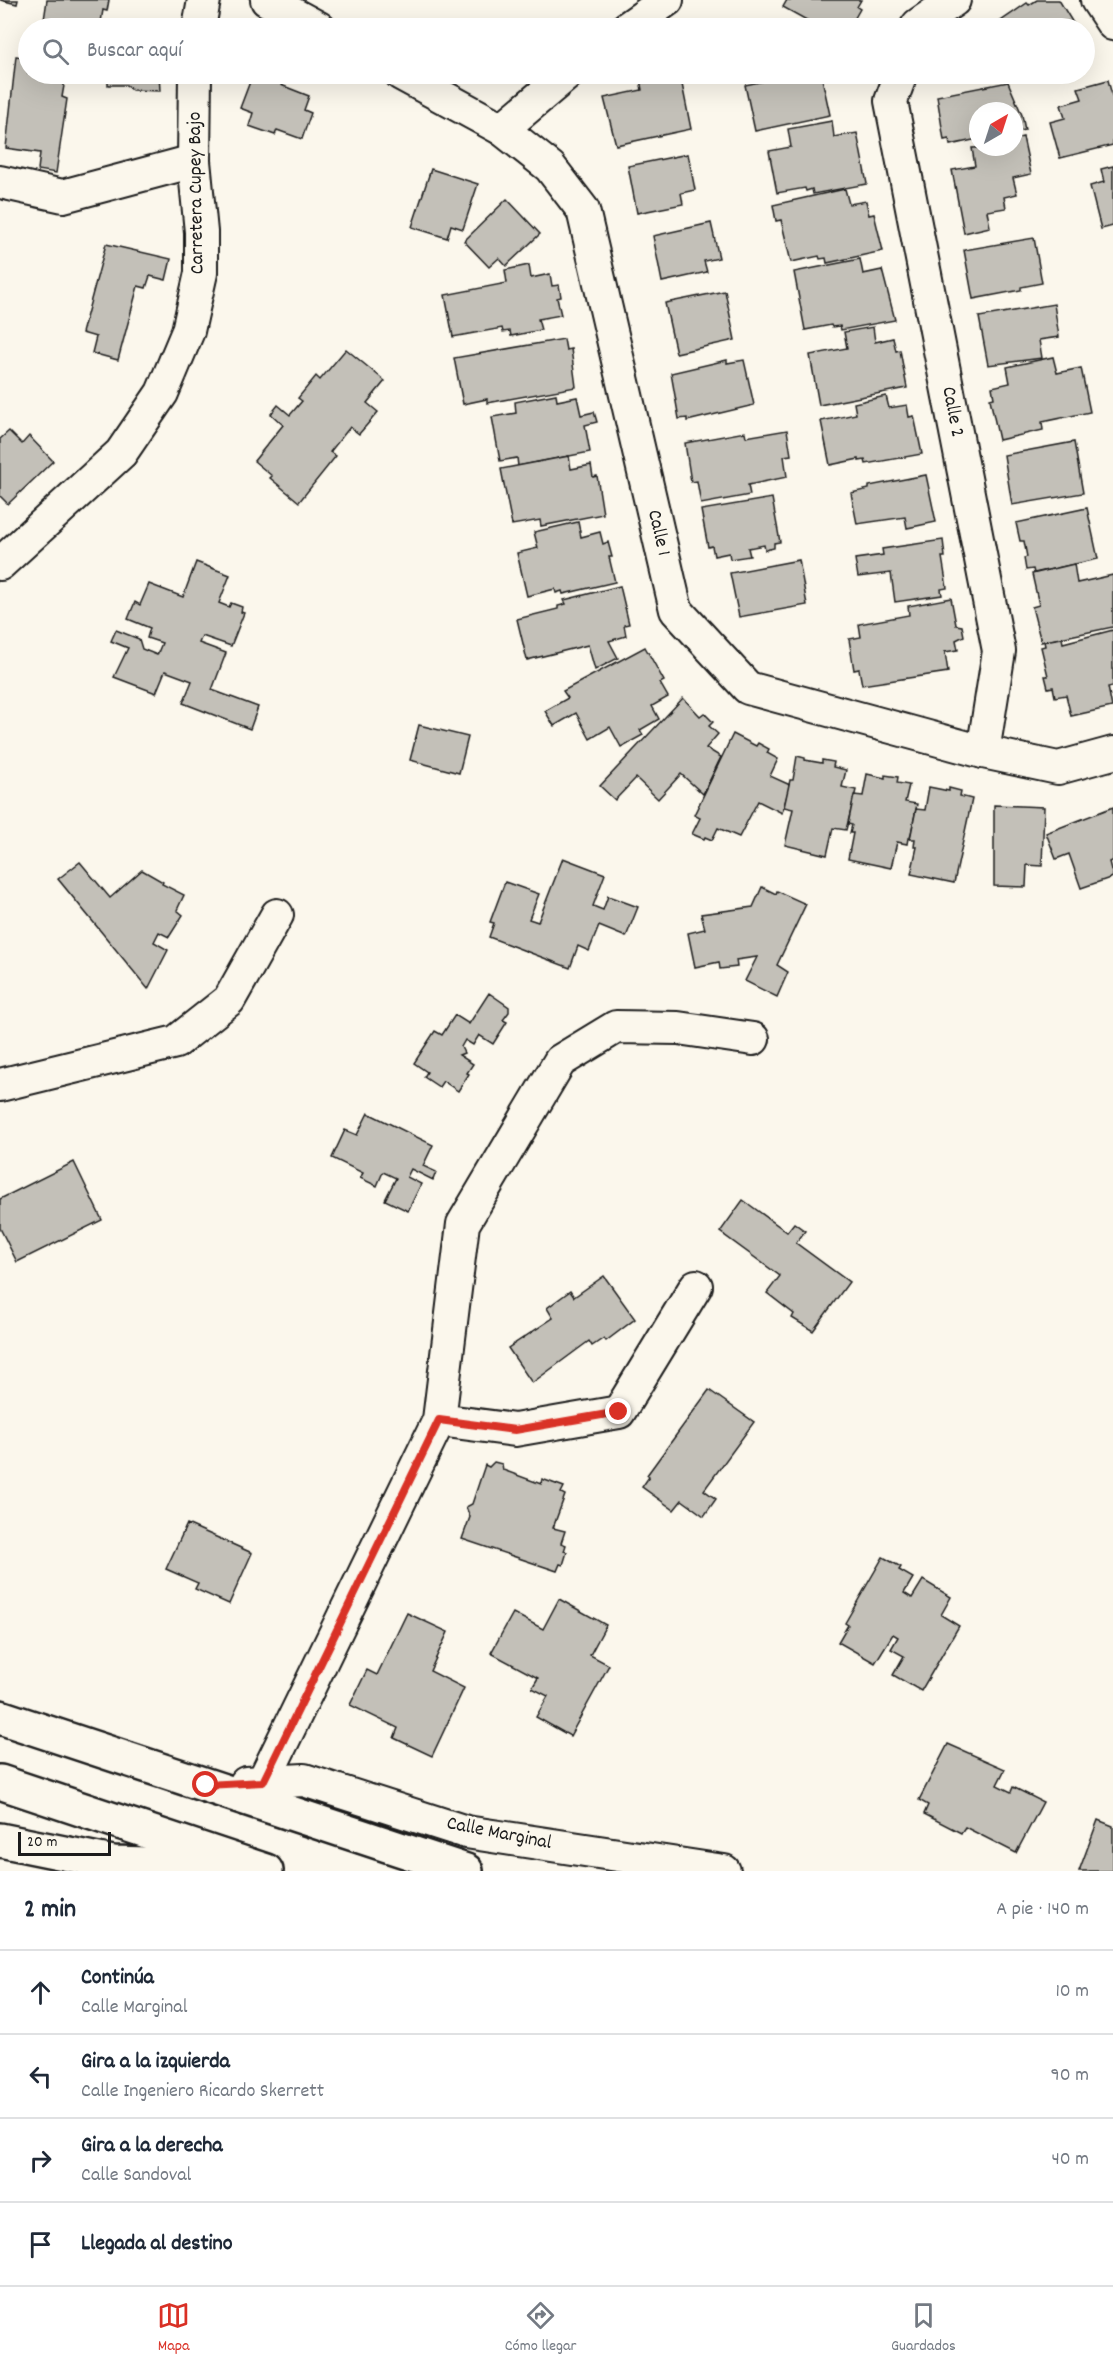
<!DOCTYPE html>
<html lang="es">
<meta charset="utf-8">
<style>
:root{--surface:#fff;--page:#f6f6f7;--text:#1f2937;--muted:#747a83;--line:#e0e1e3;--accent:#d93025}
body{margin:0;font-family:Dekko,sans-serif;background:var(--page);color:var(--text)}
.compass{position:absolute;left:969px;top:102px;width:54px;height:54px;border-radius:50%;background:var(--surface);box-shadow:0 6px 24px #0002;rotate:39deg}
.scale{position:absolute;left:18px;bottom:15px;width:93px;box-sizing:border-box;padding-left:6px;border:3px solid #1c1c1c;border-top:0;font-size:16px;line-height:21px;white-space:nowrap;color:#1c1c1c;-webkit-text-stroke:4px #fbf7ec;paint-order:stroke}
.stop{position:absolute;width:18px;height:18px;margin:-14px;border:4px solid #d93025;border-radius:50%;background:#fff}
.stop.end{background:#d93025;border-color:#fff;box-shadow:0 2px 6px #0008}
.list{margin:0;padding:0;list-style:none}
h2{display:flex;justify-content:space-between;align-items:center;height:78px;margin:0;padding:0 24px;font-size:26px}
h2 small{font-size:20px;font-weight:400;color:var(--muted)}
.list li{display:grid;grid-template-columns:39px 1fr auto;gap:18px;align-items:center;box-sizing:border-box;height:84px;padding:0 24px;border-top:2px solid var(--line)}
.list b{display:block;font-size:22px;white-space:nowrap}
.list p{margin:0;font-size:20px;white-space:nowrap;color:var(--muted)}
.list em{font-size:20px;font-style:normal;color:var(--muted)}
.icon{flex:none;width:33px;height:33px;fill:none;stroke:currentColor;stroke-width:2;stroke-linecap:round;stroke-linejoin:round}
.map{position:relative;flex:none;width:1113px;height:1871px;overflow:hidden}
.search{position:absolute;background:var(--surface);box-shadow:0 6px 24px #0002;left:18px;right:18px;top:18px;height:66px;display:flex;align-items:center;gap:15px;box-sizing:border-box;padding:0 21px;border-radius:33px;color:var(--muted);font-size:22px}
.sheet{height:414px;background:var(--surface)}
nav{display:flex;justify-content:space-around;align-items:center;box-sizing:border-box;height:84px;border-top:2px solid var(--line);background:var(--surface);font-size:16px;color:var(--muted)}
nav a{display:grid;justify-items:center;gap:3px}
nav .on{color:var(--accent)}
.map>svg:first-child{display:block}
.building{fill:#c3c0b8;stroke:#1c1c1c;stroke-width:1.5}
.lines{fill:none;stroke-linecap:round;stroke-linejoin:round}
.minor-casing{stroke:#1c1c1c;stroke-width:36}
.major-casing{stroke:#1c1c1c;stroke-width:38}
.minor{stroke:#fbf7ec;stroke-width:32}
.major{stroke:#fbf7ec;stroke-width:33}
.route{stroke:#d93025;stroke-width:8}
.labels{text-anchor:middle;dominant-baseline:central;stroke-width:5;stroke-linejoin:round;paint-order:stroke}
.street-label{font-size:20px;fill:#1c1c1c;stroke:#fbf7ec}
</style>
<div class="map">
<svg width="1113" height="1871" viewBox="0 0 1113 1871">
<rect width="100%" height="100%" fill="#fbf7ec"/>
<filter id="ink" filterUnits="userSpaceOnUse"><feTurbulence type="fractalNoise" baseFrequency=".0167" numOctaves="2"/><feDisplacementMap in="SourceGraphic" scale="12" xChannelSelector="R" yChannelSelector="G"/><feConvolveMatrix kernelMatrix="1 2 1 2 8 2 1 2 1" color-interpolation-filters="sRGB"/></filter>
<g filter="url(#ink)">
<g class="building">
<polygon points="0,0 18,0 17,4"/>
<polygon points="47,0 109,0 107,11 103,10 100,28 71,28 71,23 44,20"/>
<polygon points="787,0 861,0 857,7 860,9 852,23 849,21 845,28 821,28 783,7"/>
<polygon points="1037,0 1059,0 1076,28 1002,28 998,23 1027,3 1029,5"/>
<polygon points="16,56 28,58 28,74 66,74 62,97 67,99 56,173 38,170 40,153 6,148"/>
<polygon points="75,74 165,74 159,74 160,91 132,90 126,85 108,85 108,75"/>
<polygon points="265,74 283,79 281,85 309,96 304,110 311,113 302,139 277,130 275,135 249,126 253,113 240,108 251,79 261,83"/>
<polygon points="639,74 680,74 691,129 616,145 604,98 642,90"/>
<polygon points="797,74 821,74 830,115 755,131 745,85"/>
<polygon points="1108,80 1113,99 1113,145 1060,158 1050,122 1065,118 1061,105 1082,99 1078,88"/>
<polygon points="1008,82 1022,115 1025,130 1014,132 1014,111 978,111 978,139 950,145 949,139 944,140 937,96"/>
<polygon points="832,121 834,137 857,133 867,184 813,194 812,189 806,191 805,188 777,193 769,151 791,147 788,129"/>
<polygon points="1023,137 1031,174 1013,178 1017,194 1004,197 1006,208 987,211 990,227 964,233 952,170 975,166 972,148 1014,147 1014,139"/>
<polygon points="688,154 695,190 681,193 683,204 637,213 628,166"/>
<polygon points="1113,166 1113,226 1101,229 1090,186 1104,182 1101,169"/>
<polygon points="431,169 478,184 463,229 451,225 447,238 412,227"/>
<polygon points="845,189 849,204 866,201 869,215 874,214 883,251 827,263 826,258 820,259 819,256 791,262 781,220 776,221 773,205"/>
<polygon points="507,199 540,234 506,266 499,258 489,267 464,241"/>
<polygon points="711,223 719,258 704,261 707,272 662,282 653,236"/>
<polygon points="1034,238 1042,283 1021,287 1021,290 973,299 964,250"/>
<polygon points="106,244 171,259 166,280 150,276 146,288 138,286 118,360 92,353 96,337 82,333"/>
<polygon points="860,259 863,274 882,270 895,320 841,330 840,326 832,327 831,325 805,330 794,272"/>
<polygon points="529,265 531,278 550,274 552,286 559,285 561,297 557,298 561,315 538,319 541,330 511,336 510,331 503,332 502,328 453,337 445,295 507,283 505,270"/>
<polygon points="725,291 735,340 676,353 665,303"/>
<polygon points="1054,304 1059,337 1039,340 1042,358 988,365 979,317"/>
<polygon points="873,327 875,342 893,338 896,351 900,350 907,388 819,405 810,355 847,348 844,332"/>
<polygon points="564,339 566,350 571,349 576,387 487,403 487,399 463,404 454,358"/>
<polygon points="346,349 385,381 367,403 378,412 359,434 350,427 330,452 336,456 299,502 270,478 272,476 254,461 283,425 271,414 278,405 290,415 302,401 298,398 316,376 320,380"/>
<polygon points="1053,357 1057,373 1081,368 1090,412 1042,422 1043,430 999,440 990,399 994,398 992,387 1010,383 1007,367"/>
<polygon points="727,360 727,363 744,360 754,405 687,421 687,418 679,419 671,373"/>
<polygon points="556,394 557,401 577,397 581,415 594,412 597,422 585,425 590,452 518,466 517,458 500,461 492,417 516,413 515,402"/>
<polygon points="886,396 889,408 907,405 909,417 914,416 922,454 866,464 865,460 859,461 859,459 830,465 821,421 856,414 854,403"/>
<polygon points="787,430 791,455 784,456 787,477 748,485 750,495 701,504 697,481 691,482 685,443 745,432 746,437"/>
<polygon points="9,431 22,444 29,436 53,461 8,504 0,496 0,439"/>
<polygon points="1074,442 1083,493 1012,505 1004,455"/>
<polygon points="569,456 571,469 591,465 593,477 597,476 603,514 541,526 540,520 512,525 501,469"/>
<polygon points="926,475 936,522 907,528 905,517 857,524 851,493 869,489 869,486"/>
<polygon points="772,498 780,542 774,543 774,548 765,550 764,545 748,548 750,556 730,559 729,553 714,556 712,546 708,547 701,510"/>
<polygon points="1087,508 1098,559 1034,573 1033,569 1026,570 1024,558 1027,557 1024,541 1020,541 1016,523"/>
<polygon points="578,522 581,537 600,532 603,544 608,542 612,557 609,557 615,582 563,594 562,591 556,593 555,589 527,596 517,553 538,548 534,532"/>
<polygon points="943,540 945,557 942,557 947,588 941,589 942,595 895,602 891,573 858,577 855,559 883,555 882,549"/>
<polygon points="799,560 807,605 739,617 730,573"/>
<polygon points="196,562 230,575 219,603 229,607 231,603 242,607 241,612 244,613 231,646 202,636 199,643 226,653 212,690 258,707 250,729 183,703 192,681 165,671 156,693 114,677 128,648 111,641 116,630 139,639 142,649 157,655 162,643 147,638 150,628 128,619 135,602 140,605 149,584 183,597"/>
<polygon points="1074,564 1077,583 1113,575 1113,627 1041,642 1032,607 1039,605 1032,574"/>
<polygon points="620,586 629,624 624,625 626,636 609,641 618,658 595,670 588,645 527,660 517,619 558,609 558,606 566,604 564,600"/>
<polygon points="951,598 956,625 962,626 964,636 956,640 958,650 945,652 948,672 862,685 859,669 854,670 849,639 861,637 859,624 909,615 908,606"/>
<polygon points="1113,630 1113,686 1108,687 1112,707 1071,716 1066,695 1055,697 1053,687 1048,688 1045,676 1048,676 1041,647 1045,646 1044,641 1062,638 1063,643"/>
<polygon points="645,647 664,681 660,683 668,697 652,706 659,719 640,730 643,735 621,747 610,727 590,739 576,713 554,726 545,711 568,698 563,691"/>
<polygon points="683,698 700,716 704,713 713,722 709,726 718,734 706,748 721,757 703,794 681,774 658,799 636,778 615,800 600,786"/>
<polygon points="419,725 468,737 459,773 410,760"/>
<polygon points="733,734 756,746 758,743 769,749 767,753 778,759 770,776 790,785 782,813 758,801 739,837 718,828 712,840 705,837 704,839 692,834 700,818 694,815"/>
<polygon points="797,756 805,758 805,760 822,763 822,760 834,762 833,767 846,770 842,787 856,790 846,830 833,828 827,855 785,845 793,809 784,807 790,780 793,780"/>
<polygon points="867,774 885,778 885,775 898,777 897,783 909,785 905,802 917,804 910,839 908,838 907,844 897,842 891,868 848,859 853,833 850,833 852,825 848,824 854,795 863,796"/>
<polygon points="929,787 949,791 949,788 961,791 960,796 972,799 954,883 911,874 917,847 914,847 915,839 910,839 916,809 925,810"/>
<polygon points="994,805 1044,807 1042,866 1027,865 1026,887 994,886"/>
<polygon points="1113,807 1113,860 1109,862 1113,877 1081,888 1069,854 1056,859 1046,833"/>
<polygon points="563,858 605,874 593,906 603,910 608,896 638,907 626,937 599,926 589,951 578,946 570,968 489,937 494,923 490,922 505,882 539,894 529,919 538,922"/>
<polygon points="80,862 110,898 142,870 163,882 162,884 184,895 177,910 183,915 169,937 159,932 154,942 168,950 148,989 58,879"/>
<polygon points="762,887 776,894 777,891 806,904 777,965 788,972 777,997 745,981 757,957 736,960 737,967 720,969 719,962 695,967 688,933 705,929 701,914 753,907"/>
<polygon points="489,993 509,1007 509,1012 503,1020 507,1022 493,1044 479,1035 473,1045 465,1040 461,1047 464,1053 459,1055 473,1064 467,1073 469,1074 458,1091 443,1081 439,1087 424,1077 427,1072 414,1063 435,1031 442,1035 455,1015 469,1024"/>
<polygon points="368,1113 433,1145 423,1166 436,1172 433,1180 411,1169 407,1177 421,1184 408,1211 385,1200 396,1178 383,1172 377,1186 360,1178 363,1173 332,1158 345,1130 357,1135"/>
<polygon points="74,1162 102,1220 17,1262 0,1228 0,1199"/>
<polygon points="743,1200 787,1232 794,1223 805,1231 796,1243 849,1282 813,1331 792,1318 794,1314 767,1293 780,1276 720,1232"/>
<polygon points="604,1276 635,1319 606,1341 604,1338 592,1346 589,1341 532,1383 508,1348 553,1318 547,1308 570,1291 574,1297"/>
<polygon points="709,1390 754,1422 704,1490 716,1499 704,1516 682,1500 674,1510 642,1487 649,1477 647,1475"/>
<polygon points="494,1462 502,1464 503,1470 541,1484 542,1479 564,1487 561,1493 565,1495 553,1528 565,1531 561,1543 566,1545 564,1551 567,1552 563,1565 560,1564 557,1571 462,1539 470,1517 466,1507 472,1504 485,1465 489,1467"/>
<polygon points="187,1524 252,1553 229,1604 195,1589 198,1583 166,1569"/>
<polygon points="883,1557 901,1567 899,1570 913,1578 904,1593 912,1598 923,1580 951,1597 941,1615 959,1626 921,1691 893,1675 904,1656 891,1649 898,1637 893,1634 875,1663 838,1642 848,1625 845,1623"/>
<polygon points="559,1599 606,1625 590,1655 609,1665 570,1736 536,1717 548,1696 532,1688 538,1678 491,1653 513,1613 543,1629"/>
<polygon points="407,1613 448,1632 430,1671 464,1688 432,1756 394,1738 398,1728 350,1705 367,1670 377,1675"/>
<polygon points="948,1744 1005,1769 997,1785 1011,1792 1013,1787 1043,1802 1016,1853 965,1827 961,1833 924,1814 928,1805 919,1800"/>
<polygon points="1098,1820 1113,1826 1113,1871 1079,1871"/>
</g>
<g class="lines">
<defs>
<g id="minor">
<polyline points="267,0 319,28"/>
<polyline points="1097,0 1113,24"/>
<polyline points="199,28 204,0"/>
<polyline points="627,28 667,0"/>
<polyline points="916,28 918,25 954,0"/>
<polyline points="401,74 502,129 550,167 583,210 676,610 748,688 983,752 1058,768 1113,753"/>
<polyline points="901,74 891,101 999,651 983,752"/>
<polyline points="502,129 567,74"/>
<polyline points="0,182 63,196 194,161"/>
<polyline points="0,564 121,453 162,393 188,331 201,273 201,232 194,161 195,74"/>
<polyline points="0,1085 176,1042 229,1000 277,915"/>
<polyline points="439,1420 515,1430 619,1412 696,1286"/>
<polyline points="263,1782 439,1420 463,1224 560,1061 616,1027 678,1028 753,1039"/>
<polyline points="246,1783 304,1780 466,1832 724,1871"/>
</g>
<g id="major">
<polyline points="0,1717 466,1871"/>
<polyline points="0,1782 266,1871"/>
<polyline points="0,1840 113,1863 218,1866"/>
</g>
</defs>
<use href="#minor" class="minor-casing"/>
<use href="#major" class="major-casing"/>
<use href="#minor" class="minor"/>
<use href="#major" class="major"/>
</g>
</g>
<g class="lines" filter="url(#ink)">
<polyline class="route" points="206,1785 263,1782 439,1420 515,1430 619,1412"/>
</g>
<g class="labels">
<g class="street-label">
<text transform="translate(197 193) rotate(-91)">Carretera Cupey Bajo</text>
<text transform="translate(952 412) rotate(79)">Calle 2</text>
<text transform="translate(658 533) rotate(77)">Calle 1</text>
<text transform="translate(499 1834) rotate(11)">Calle Marginal</text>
</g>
</g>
</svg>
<svg class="compass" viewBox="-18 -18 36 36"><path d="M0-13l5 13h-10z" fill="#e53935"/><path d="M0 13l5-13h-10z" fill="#747a83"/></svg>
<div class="scale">20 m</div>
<div class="stop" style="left:206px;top:1785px"></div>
<div class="stop end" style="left:619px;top:1412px"></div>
<div class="search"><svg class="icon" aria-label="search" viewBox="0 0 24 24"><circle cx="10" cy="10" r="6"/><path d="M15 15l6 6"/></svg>Buscar aquí</div>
</div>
<section class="sheet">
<h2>2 min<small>A pie · 140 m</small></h2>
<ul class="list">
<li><svg class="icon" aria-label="ahead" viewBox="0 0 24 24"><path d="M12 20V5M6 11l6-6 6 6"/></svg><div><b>Continúa</b><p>Calle Marginal</p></div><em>10 m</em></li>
<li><svg class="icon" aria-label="left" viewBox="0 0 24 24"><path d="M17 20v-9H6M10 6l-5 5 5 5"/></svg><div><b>Gira a la izquierda</b><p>Calle Ingeniero Ricardo Skerrett</p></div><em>90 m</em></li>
<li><svg class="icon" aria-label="right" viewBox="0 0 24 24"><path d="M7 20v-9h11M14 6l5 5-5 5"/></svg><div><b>Gira a la derecha</b><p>Calle Sandoval</p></div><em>40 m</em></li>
<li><svg class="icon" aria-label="arrive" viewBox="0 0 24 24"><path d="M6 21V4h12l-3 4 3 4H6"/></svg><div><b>Llegada al destino</b></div></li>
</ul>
</section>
<nav>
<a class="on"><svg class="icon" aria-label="map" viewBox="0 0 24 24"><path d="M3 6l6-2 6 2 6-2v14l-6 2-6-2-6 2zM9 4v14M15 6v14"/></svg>Mapa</a>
<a><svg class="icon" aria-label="directions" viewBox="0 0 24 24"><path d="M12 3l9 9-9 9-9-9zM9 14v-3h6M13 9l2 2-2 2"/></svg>Cómo llegar</a>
<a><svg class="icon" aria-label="saved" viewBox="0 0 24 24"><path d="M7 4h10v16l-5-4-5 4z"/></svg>Guardados</a>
</nav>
